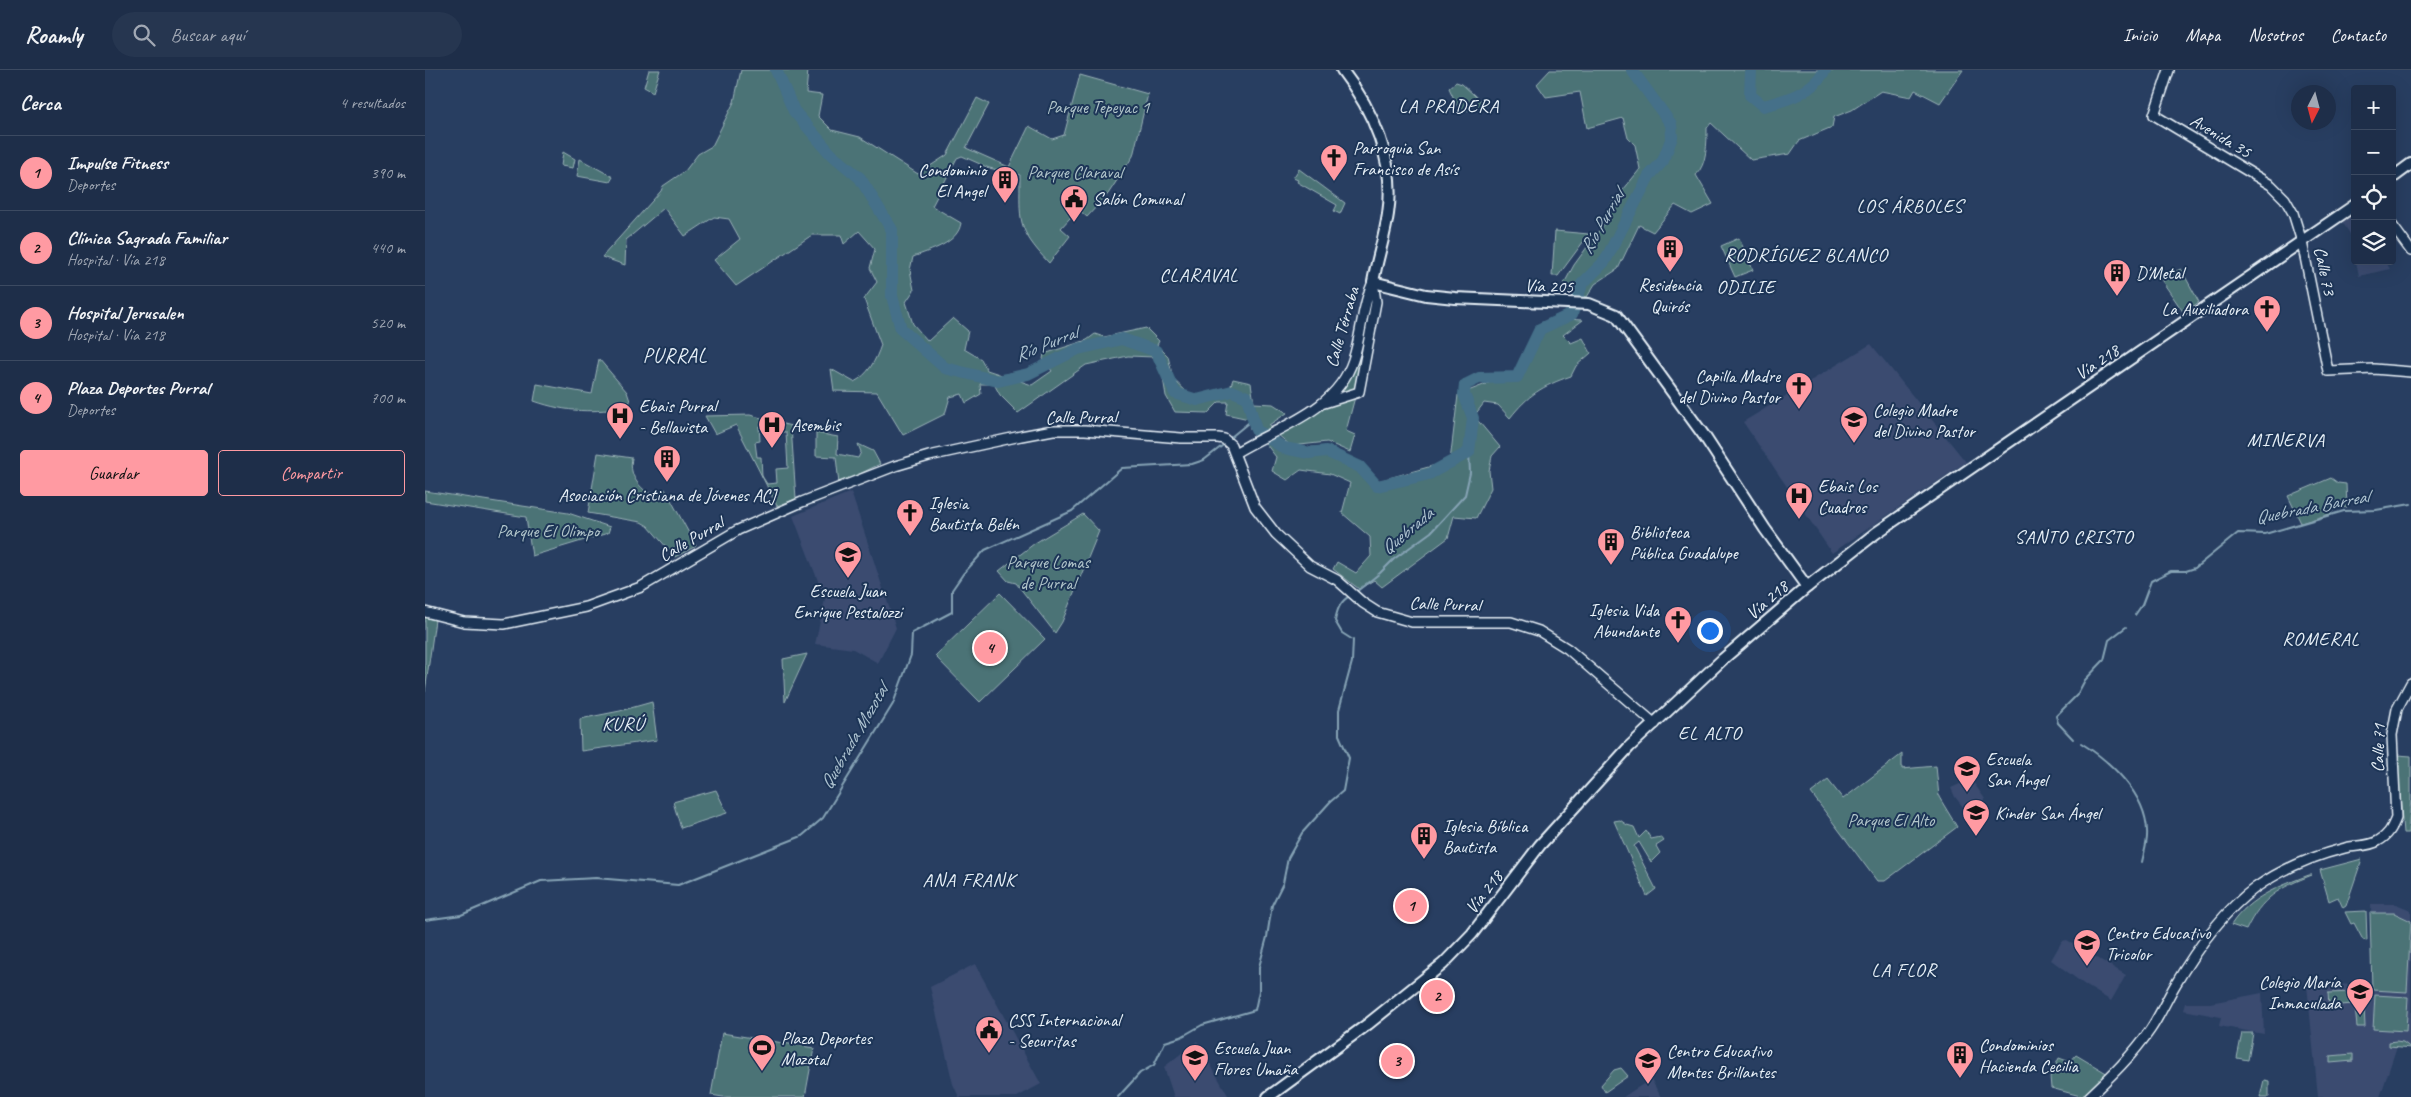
<!DOCTYPE html>
<html lang="es">
<meta charset="utf-8">
<style>
:root{--surface:#1e2e49;--page:#263650;--text:#f1f3f6;--muted:#a1a8b4;--line:#3c4a61;--accent:#ff9aa2}
body{margin:0;font-family:Caveat,sans-serif;background:var(--page);color:var(--text)}
.controls{position:absolute;right:15px;top:15px;display:grid;overflow:hidden;border-radius:5px;box-shadow:0 5px 20px #0002}
.controls button{width:45px;height:45px;display:grid;place-items:center;padding:0;border:0;border-bottom:1px solid var(--line);background:var(--surface);color:var(--text);font:25px sans-serif}
.compass{position:absolute;left:1866px;top:15px;width:45px;height:45px;border-radius:50%;background:var(--surface);box-shadow:0 5px 20px #0002;rotate:186deg}
.you{position:absolute;left:1284px;top:560px;width:18px;height:18px;margin:-12px;border:4px solid #fff;border-radius:50%;background:#1a73e8;box-shadow:0 0 0 8px #1a73e833}
.badge{display:grid;place-items:center;width:32px;height:32px;border-radius:50%;background:var(--accent);color:#111;font-size:16px;font-weight:700}
.pin{position:absolute;translate:-50% -50%;border:2px solid #fff;box-shadow:0 1px 5px #0006}
.list{margin:0;padding:0;list-style:none}
h2{display:flex;justify-content:space-between;align-items:center;height:65px;margin:0;padding:0 20px;font-size:21px}
h2 small{font-size:16px;font-weight:400;color:var(--muted)}
.list li{display:grid;grid-template-columns:32px 1fr auto;gap:15px;align-items:center;box-sizing:border-box;height:75px;padding:0 20px;border-top:1px solid var(--line)}
.list b{display:block;font-size:19px;white-space:nowrap}
.list p{margin:0;font-size:16px;white-space:nowrap;color:var(--muted)}
.list em{font-size:16px;font-style:normal;color:var(--muted)}
.actions{display:flex;gap:10px;padding:15px 20px}
.actions a{flex:1;padding:11px 0;border:1px solid var(--accent);border-radius:5px;text-align:center;font-size:18px;color:var(--accent)}
.actions .main{background:var(--accent);color:#111}
.icon{flex:none;width:28px;height:28px;fill:none;stroke:currentColor;stroke-width:2;stroke-linecap:round;stroke-linejoin:round}
.map{position:relative;flex:none;width:1986px;height:1027px;overflow:hidden}
header{display:flex;align-items:center;gap:30px;box-sizing:border-box;height:70px;padding:0 25px;background:var(--surface);border-bottom:1px solid var(--line)}
header strong{font-size:24px}
nav{display:flex;gap:28px;margin-inline-start:auto;font-size:18px}
.search{width:350px;height:45px;background:var(--page);display:flex;align-items:center;gap:12px;box-sizing:border-box;padding:0 18px;border-radius:28px;color:var(--muted);font-size:19px}
main{display:flex}
aside{flex:1;background:var(--surface)}
.map>svg:first-child{display:block}
.built{fill:#3a4b70}
.green{fill:#4b7376;stroke:#9ab2b7;fill-rule:evenodd}
.lines{fill:none;stroke-linecap:round;stroke-linejoin:round}
.stream{stroke:#86a3b5;stroke-width:2}
.river{stroke:#446f89;stroke-width:12}
.tertiary-casing{stroke:#e8f1f8;stroke-width:12}
.secondary-casing{stroke:#e8f1f8;stroke-width:14}
.tertiary{stroke:#1d3557;stroke-width:9}
.secondary{stroke:#1d3557;stroke-width:10}
.labels{text-anchor:middle;dominant-baseline:central;stroke-width:4;stroke-linejoin:round;paint-order:stroke}
.park-label{font-size:18px;fill:#b1c5ca;stroke:#1d3557}
.street-label{font-size:18px;fill:#e8f1f8;stroke:#1d3557}
.poi-label{font-size:18px;fill:#e8f1f8;stroke:#1d3557;text-anchor:start}
.neighbourhood-label{font-size:19px;letter-spacing:1px;fill:#e8f1f8;stroke:#1d3557}
.water-label{font-size:19px;font-style:italic;fill:#afc4d1;stroke:#1d3557}
.quarter-label{font-size:20px;letter-spacing:1px;fill:#e8f1f8;stroke:#1d3557}
</style>
<header>
<strong>Roamly</strong>
<div class="search"><svg class="icon" aria-label="search" viewBox="0 0 24 24"><circle cx="10" cy="10" r="6"/><path d="M15 15l6 6"/></svg>Buscar aquí</div>
<nav><a>Inicio</a><a>Mapa</a><a>Nosotros</a><a>Contacto</a></nav>
</header>
<main>
<aside>
<h2>Cerca<small>4 resultados</small></h2>
<ul class="list">
<li><span class="badge">1</span><div><b>Impulse Fitness</b><p>Deportes</p></div><em>390 m</em></li>
<li><span class="badge">2</span><div><b>Clínica Sagrada Familiar</b><p>Hospital · Vía 218</p></div><em>440 m</em></li>
<li><span class="badge">3</span><div><b>Hospital Jerusalen</b><p>Hospital · Vía 218</p></div><em>520 m</em></li>
<li><span class="badge">4</span><div><b>Plaza Deportes Purral</b><p>Deportes</p></div><em>700 m</em></li>
</ul>
<div class="actions"><a class="main">Guardar</a><a>Compartir</a></div>
</aside>
<div class="map">
<svg width="1986" height="1027" viewBox="0 0 1986 1027">
<rect width="100%" height="100%" fill="#283e61"/>
<filter id="ink" filterUnits="userSpaceOnUse"><feTurbulence type="fractalNoise" baseFrequency=".02" numOctaves="2"/><feDisplacementMap in="SourceGraphic" scale="10" xChannelSelector="R" yChannelSelector="G"/><feConvolveMatrix kernelMatrix="1 2 1 2 8 2 1 2 1" color-interpolation-filters="sRGB"/></filter>
<g filter="url(#ink)">
<g class="built">
<polygon points="1930,145 1930,182 1927,167 1916,150"/>
<polygon points="1931,191 1960,191 1965,199 1934,206"/>
<polygon points="1446,274 1541,392 1407,483 1318,352"/>
<polygon points="426,422 471,558 453,593 428,579 390,574 400,529 368,446"/>
<polygon points="1546,709 1560,729 1542,742 1530,727 1526,718"/>
<polygon points="1946,834 1971,834 1986,840 1986,977 1972,976 1955,1027 1893,1027 1882,915 1947,914"/>
<polygon points="1642,870 1701,905 1686,931 1660,915 1626,890 1637,871"/>
<polygon points="550,894 616,1014 592,1027 534,1027 528,1014 505,917"/>
<polygon points="1837,923 1839,964 1794,956 1796,947 1758,940 1760,933 1785,933"/>
<polygon points="772,971 804,1027 749,1027 739,997"/>
<polygon points="1226,1009 1236,1027 1198,1027"/>
</g>
<g class="green">
<polygon points="224,0 235,0 228,22 219,17"/>
<path d="M 316,0 L 383,0 L 381,23 L 397,25 L 393,46 L 407,60 L 435,67 L 493,104 L 522,85 L 552,28 L 564,34 L 541,78 L 584,97 L 604,56 L 627,69 L 639,65 L 655,5 L 723,24 L 708,86 L 683,124 L 662,147 L 653,139 L 636,158 L 645,166 L 624,193 C 591,158 595,151 595,105 L 564,98 L 537,86 L 532,88 L 507,136 L 536,153 C 533,173 506,180 488,187 L 485,200 L 489,220 L 481,232 L 488,254 L 503,271 L 528,248 L 543,261 L 539,279 L 556,289 L 562,300 L 607,315 L 627,301 L 618,289 L 619,284 L 662,270 L 670,264 L 679,267 L 721,258 L 734,271 L 732,275 L 743,286 L 748,309 L 763,323 L 765,331 L 780,333 L 805,318 L 808,309 L 826,313 L 829,333 L 848,334 L 862,343 L 844,355 L 851,367 L 863,378 L 895,377 L 953,411 L 1025,391 L 1033,325 L 1089,303 C 1098,286 1111,251 1134,249 C 1141,248 1150,250 1158,250 L 1138,265 L 1146,273 L 1158,268 L 1166,283 L 1151,296 L 1146,306 C 1117,316 1103,325 1085,348 L 1073,335 L 1059,333 L 1049,346 L 1075,377 L 1067,386 L 1064,401 L 1066,418 L 1051,448 L 1029,446 L 1023,468 L 957,517 L 949,510 L 934,519 L 908,499 L 912,492 L 931,503 L 946,486 L 945,467 L 917,443 L 925,413 L 905,404 L 876,400 L 862,410 L 847,401 L 851,387 L 838,370 L 825,360 L 824,349 L 801,344 L 803,332 L 794,332 L 783,343 L 750,342 L 741,326 L 737,302 L 729,287 L 703,286 L 661,295 L 593,343 L 575,325 L 569,314 L 555,314 L 556,324 L 541,333 L 537,324 L 525,327 L 520,344 L 478,365 L 452,322 L 409,321 L 406,299 L 429,312 C 443,305 451,290 456,275 L 439,229 L 452,212 L 445,198 L 450,179 L 434,161 L 419,174 L 416,165 L 387,165 L 311,216 L 289,190 L 315,169 L 304,149 L 289,147 L 260,166 L 239,138 L 201,170 L 200,195 L 177,187 L 236,121 L 238,116 L 260,101 L 273,84 L 287,76 L 309,32 Z"/>
<path d="M 1125,0 L 1538,0 L 1515,33 L 1490,20 L 1486,27 L 1456,21 L 1427,40 L 1409,47 L 1407,57 L 1374,71 L 1365,84 L 1326,90 L 1286,53 L 1282,58 C 1282,73 1282,94 1271,105 L 1288,134 L 1267,144 L 1250,135 L 1228,162 L 1214,155 L 1193,199 L 1170,214 L 1162,227 L 1135,221 L 1149,195 L 1184,147 L 1186,135 L 1215,99 L 1210,75 L 1203,68 L 1198,48 L 1162,58 L 1155,22 L 1121,27 L 1112,14 Z"/>
<polygon points="1031,12 1037,14 1061,36 1035,42 1024,18"/>
<polygon points="138,82 150,89 148,98 136,96"/>
<polygon points="155,89 188,107 185,112 152,106"/>
<polygon points="874,99 920,133 915,144 909,141 912,135 872,112 873,110 868,108"/>
<polygon points="1130,161 1164,164 1133,206 1127,206"/>
<polygon points="1314,168 1328,200 1310,207 1296,176"/>
<polygon points="1756,199 1774,232 1759,243 1735,208"/>
<polygon points="946,229 949,234 931,318 916,322 930,297 942,232"/>
<path d="M 174,289 L 202,322 L 205,331 L 203,338 C 168,342 143,343 109,331 L 112,314 L 167,324 Z"/>
<polygon points="930,327 921,361 930,365 925,382 902,372 866,376 852,364 897,338"/>
<path d="M 325,345 L 366,356 L 371,429 L 352,436 L 311,355 L 290,364 L 280,346 ZM 334,356 L 341,356 L 342,358 L 355,358 L 356,362 L 361,362 L 363,398 L 351,399 L 352,413 L 342,414 L 337,406 L 336,387 L 332,387 L 330,372 L 335,371 Z"/>
<polygon points="391,363 413,367 412,384 433,388 436,382 433,374 448,381 455,394 414,414 411,387 391,386"/>
<path d="M 173,383 L 207,388 C 204,403 211,414 223,423 L 232,423 L 240,419 L 271,476 L 250,487 L 223,456 L 216,452 L 163,443 Z"/>
<polygon points="1906,408 1913,413 1921,414 1922,437 1909,439 1905,444 1876,453 1863,426"/>
<polygon points="0,421 143,443 185,457 183,463 107,486 101,447 0,431"/>
<polygon points="658,444 674,461 637,552 630,563 591,513 583,511 574,501 610,473"/>
<polygon points="575,523 620,569 555,632 510,586"/>
<polygon points="0,547 10,550 0,622"/>
<polygon points="382,584 360,632 358,589"/>
<polygon points="227,632 232,670 156,681 155,649 195,641"/>
<polygon points="1477,684 1477,699 1511,696 1514,727 1532,757 1460,811 1452,811 1386,723 1403,710 1418,729"/>
<polygon points="1972,685 1986,686 1986,729 1983,763 1978,763"/>
<polygon points="291,720 302,743 256,758 248,732"/>
<polygon points="1195,750 1202,755 1209,757 1214,768 1221,761 1226,769 1236,767 1239,771 1231,776 1235,783 1226,792 1214,772 1209,776 1231,819 1222,826 1189,751"/>
<polygon points="1937,789 1921,836 1918,838 1913,827 1904,831 1895,800"/>
<path d="M 1884,805 L 1887,805 C 1854,818 1837,827 1821,860 L 1806,855 C 1824,827 1855,816 1884,805 Z"/>
<polygon points="1941,841 1942,871 1938,870 1929,853 1926,854 1920,842"/>
<polygon points="1945,843 1969,843 1986,851 1982,922 1947,920"/>
<polygon points="1929,922 1928,934 1904,936 1903,923"/>
<polygon points="1950,925 1983,927 1981,961 1948,959"/>
<polygon points="1939,936 1940,957 1932,957 1930,937"/>
<polygon points="297,963 389,978 380,1027 298,1027 286,1025"/>
<polygon points="1817,963 1828,963 1823,990 1812,988"/>
<polygon points="1971,971 1978,972 1986,978 1964,976 1964,972"/>
<polygon points="1928,984 1928,991 1905,993 1905,986"/>
<polygon points="1651,985 1683,1004 1659,1027 1626,1018 1625,1007 1634,988 1645,992"/>
<polygon points="1196,998 1203,1006 1180,1022 1176,1015 1189,1000"/>
<polygon points="1839,1010 1844,1011 1844,1027 1835,1027"/>
</g>
<g class="lines">
<g class="stream">
<polyline points="806,367 828,349"/>
<polyline points="931,522 955,503 969,489 1006,462 1040,425 1045,403 1044,382"/>
<polyline points="1710,545 1717,535 1726,511 1746,501 1761,501 1770,498 1813,463 1840,464 1919,441 1951,440 1986,434"/>
<polyline points="1648,669 1633,653 1631,646 1652,625 1660,610 1679,590 1684,570 1701,557"/>
<path d="M 1656,673 C 1685,691 1721,724 1722,761 C 1723,772 1719,782 1717,792"/>
<polyline points="0,850 36,845 116,811 171,808 253,815 377,766 398,748 468,634 486,585 487,563 527,542 527,520 538,504 560,480 647,441 697,398 767,394 779,390 797,376"/>
<path d="M 693,1027 L 715,1003 L 729,995 L 740,972 L 756,967 L 777,955 L 830,940 L 834,921 L 834,897 L 842,867 L 847,835 L 858,813 L 863,788 L 877,763 L 905,732 L 918,721 L 924,688 L 914,665 L 914,640 L 927,592 L 928,570 L 917,563 L 910,551 C 912,540 915,531 925,526"/>
</g>
<g class="river">
<polyline points="351,0 369,41 405,83 435,108 467,160 467,226 476,259 520,298 573,311 603,304 653,279 697,269 731,281 750,323 772,330 807,321 822,327 831,360 859,378 884,383 901,381 935,397 952,416 1004,404 1044,382 1048,348 1039,324 1040,315 1054,308 1092,307 1115,259 1147,244 1157,214 1180,191 1224,106 1238,91 1247,67 1246,54 1207,0"/>
<path d="M 1326,0 L 1325,25 L 1338,36 C 1362,30 1387,23 1400,0"/>
</g>
<defs>
<g id="tertiary">
<polyline points="1744,0 1729,45 1846,115 1860,129 1868,143 1877,172 1903,301 1949,299 1986,302"/>
<polyline points="1967,155 1986,181"/>
<polyline points="899,333 934,322 951,232 948,212"/>
<path d="M 810,383 C 852,357 911,342 928,290 C 937,264 936,238 948,212"/>
<polyline points="0,542 39,552 79,554 161,537 216,517 313,460 377,432 470,396 504,386 596,366 628,360 660,360 756,368 793,368 799,369 806,375 830,437 851,464 885,496 912,510 938,533 952,542 987,552 1086,552 1114,561 1143,579 1230,654"/>
<path d="M 1664,1027 C 1686,1006 1708,985 1725,960 C 1734,947 1741,931 1749,917 C 1770,881 1796,843 1830,818 C 1857,799 1888,786 1920,778 C 1930,775 1943,777 1953,771 C 1963,766 1967,758 1971,748 L 1967,665 L 1972,639 L 1986,613"/>
</g>
<g id="secondary">
<path d="M 917,0 C 948,40 971,92 963,144 C 960,166 952,189 948,212 L 1001,225 L 1030,228 L 1164,234 L 1191,245 L 1280,367 L 1340,459 L 1382,517"/>
<polyline points="1967,108 1986,94"/>
<polyline points="843,1027 943,954 1018,894 1047,864 1115,775 1204,677 1298,589 1382,517 1451,463 1930,135"/>
</g>
</defs>
<use href="#tertiary" class="tertiary-casing"/>
<use href="#secondary" class="secondary-casing"/>
<use href="#tertiary" class="tertiary"/>
<use href="#secondary" class="secondary"/>
</g>
</g>
<defs>
<symbol id="church-pin" viewBox="-11 -11 22 30"><path d="M0 17L-7.5 6A9.5 9.5 0 1 1 7.5 6Z" fill="#ff9aa2" stroke="#1d3557"/><path d="M-1.2-6h2.4v3.5h3.3v2.4h-3.3V6h-2.4V-.1h-3.3v-2.4h3.3Z" fill="#111"/></symbol>
<symbol id="building-pin" viewBox="-11 -11 22 30"><path d="M0 17L-7.5 6A9.5 9.5 0 1 1 7.5 6Z" fill="#ff9aa2" stroke="#1d3557"/><path d="M-4-6H4V6H1V3H-1V6H-4ZM-2.5-4.3h1.7v1.8h-1.7ZM.8-4.3h1.7v1.8H.8ZM-2.5-1h1.7V.8h-1.7ZM.8-1h1.7V.8H.8Z" fill="#111"/></symbol>
<symbol id="civic-pin" viewBox="-11 -11 22 30"><path d="M0 17L-7.5 6A9.5 9.5 0 1 1 7.5 6Z" fill="#ff9aa2" stroke="#1d3557"/><path d="M-.6-6.5H3V-4.5H.6V-3L4-1V1h2V6H-6V1h2V-1L-.6-3ZM-1.2 2.5V6h2.4V2.5Z" fill="#111"/></symbol>
<symbol id="hospital-pin" viewBox="-11 -11 22 30"><path d="M0 17L-7.5 6A9.5 9.5 0 1 1 7.5 6Z" fill="#ff9aa2" stroke="#1d3557"/><path d="M-5-5h3v3.5h4V-5h3V5h-3V1.5h-4V5h-3Z" fill="#111"/></symbol>
<symbol id="university-pin" viewBox="-11 -11 22 30"><path d="M0 17L-7.5 6A9.5 9.5 0 1 1 7.5 6Z" fill="#ff9aa2" stroke="#1d3557"/><path d="M0-5L7-2L0 1L-7-2ZM-4 1L0 2.5L4 1V4Q0 6-4 4Z" fill="#111"/></symbol>
<symbol id="school-pin" viewBox="-11 -11 22 30"><path d="M0 17L-7.5 6A9.5 9.5 0 1 1 7.5 6Z" fill="#ff9aa2" stroke="#1d3557"/><path d="M0-5L7-2L0 1L-7-2ZM-4 1L0 2.5L4 1V4Q0 6-4 4Z" fill="#111"/></symbol>
<symbol id="stadium-pin" viewBox="-11 -11 22 30"><path d="M0 17L-7.5 6A9.5 9.5 0 1 1 7.5 6Z" fill="#ff9aa2" stroke="#1d3557"/><path d="M0-5a6.5 5 0 1 0 0 10a6.5 5 0 1 0 0-10ZM-3.5-1.8h7v3.6h-7Z" fill="#111"/></symbol>
</defs>
<g fill-rule="evenodd">
<use href="#church-pin" x="893" y="72" width="32" height="43"/>
<use href="#building-pin" x="564" y="94" width="32" height="43"/>
<use href="#civic-pin" x="633" y="113" width="32" height="43"/>
<use href="#building-pin" x="1229" y="163" width="32" height="43"/>
<use href="#building-pin" x="1676" y="187" width="32" height="43"/>
<use href="#church-pin" x="1826" y="223" width="32" height="43"/>
<use href="#church-pin" x="1358" y="300" width="32" height="43"/>
<use href="#hospital-pin" x="179" y="330" width="32" height="43"/>
<use href="#university-pin" x="1413" y="334" width="32" height="43"/>
<use href="#hospital-pin" x="331" y="339" width="32" height="43"/>
<use href="#building-pin" x="226" y="373" width="32" height="43"/>
<use href="#hospital-pin" x="1358" y="410" width="32" height="43"/>
<use href="#church-pin" x="469" y="427" width="32" height="43"/>
<use href="#building-pin" x="1170" y="456" width="32" height="43"/>
<use href="#school-pin" x="407" y="469" width="32" height="43"/>
<use href="#church-pin" x="1237" y="534" width="32" height="43"/>
<use href="#school-pin" x="1526" y="683" width="32" height="43"/>
<use href="#school-pin" x="1535" y="727" width="32" height="43"/>
<use href="#building-pin" x="983" y="750" width="32" height="43"/>
<use href="#school-pin" x="1646" y="857" width="32" height="43"/>
<use href="#university-pin" x="1919" y="906" width="32" height="43"/>
<use href="#civic-pin" x="548" y="944" width="32" height="43"/>
<use href="#stadium-pin" x="321" y="962" width="32" height="43"/>
<use href="#building-pin" x="1519" y="969" width="32" height="43"/>
<use href="#school-pin" x="754" y="972" width="32" height="43"/>
<use href="#school-pin" x="1207" y="975" width="32" height="43"/>
</g>
<g class="labels">
<g class="park-label">
<text x="673" y="37">Parque Tepeyac 1</text>
<text x="650" y="102">Parque Claraval</text>
<text x="123" y="461">Parque El Olimpo</text>
<text x="623" y="492">Parque Lomas<tspan x="623" dy="21">de Purral</tspan></text>
<text x="1466" y="750">Parque El Alto</text>
</g>
<g class="street-label">
<text transform="translate(1796 66) rotate(31)">Avenida 35</text>
<text transform="translate(1900 201) rotate(78)">Calle 73</text>
<text transform="translate(1124 216) rotate(2)">Vía 205</text>
<text transform="translate(917 257) rotate(-74)">Calle Térraba</text>
<text transform="translate(1672 292) rotate(-34)">Vía 218</text>
<text x="656" y="347">Calle Purral</text>
<text transform="translate(266 469) rotate(-30)">Calle Purral</text>
<text transform="translate(1342 530) rotate(-41)">Vía 218</text>
<text transform="translate(1020 534) rotate(2)">Calle Purral</text>
<text transform="translate(1953 678) rotate(-88)">Calle 71</text>
<text transform="translate(1059 822) rotate(-52)">Vía 218</text>
</g>
<g class="poi-label">
<text x="928" y="78">Parroquia San<tspan x="928" dy="21">Francisco de Asís</tspan></text>
<text x="561" y="100" text-anchor="end">Condominio<tspan x="561" dy="21">El Angel</tspan></text>
<text x="668" y="129">Salón Comunal</text>
<text x="1711" y="203">D'Metal</text>
<text x="1245" y="215" text-anchor="middle">Residencia<tspan x="1245" dy="21">Quirós</tspan></text>
<text x="1823" y="239" text-anchor="end">La Auxiliadora</text>
<text x="1355" y="306" text-anchor="end">Capilla Madre<tspan x="1355" dy="21">del Divino Pastor</tspan></text>
<text x="214" y="336">Ebais Purral<tspan x="214" dy="21">- Bellavista</tspan></text>
<text x="1448" y="340">Colegio Madre<tspan x="1448" dy="21">del Divino Pastor</tspan></text>
<text x="366" y="355">Asembis</text>
<text x="1393" y="416">Ebais Los<tspan x="1393" dy="21">Cuadros</tspan></text>
<text x="242" y="425" text-anchor="middle">Asociación Cristiana de Jóvenes ACJ</text>
<text x="504" y="433">Iglesia<tspan x="504" dy="21">Bautista Belén</tspan></text>
<text x="1205" y="462">Biblioteca<tspan x="1205" dy="21">Pública Guadalupe</tspan></text>
<text x="423" y="521" text-anchor="middle">Escuela Juan<tspan x="423" dy="21">Enrique Pestalozzi</tspan></text>
<text x="1234" y="540" text-anchor="end">Iglesia Vida<tspan x="1234" dy="21">Abundante</tspan></text>
<text x="1561" y="689">Escuela<tspan x="1561" dy="21">San Ángel</tspan></text>
<text x="1570" y="743">Kinder San Ángel</text>
<text x="1018" y="756">Iglesia Bíblica<tspan x="1018" dy="21">Bautista</tspan></text>
<text x="1681" y="863">Centro Educativo<tspan x="1681" dy="21">Tricolor</tspan></text>
<text x="1916" y="912" text-anchor="end">Colegio María<tspan x="1916" dy="21">Inmaculada</tspan></text>
<text x="583" y="950">CSS Internacional<tspan x="583" dy="21">- Securitas</tspan></text>
<text x="356" y="968">Plaza Deportes<tspan x="356" dy="21">Mozotal</tspan></text>
<text x="1554" y="975">Condominios<tspan x="1554" dy="21">Hacienda Cecilia</tspan></text>
<text x="789" y="978">Escuela Juan<tspan x="789" dy="21">Flores Umaña</tspan></text>
<text x="1242" y="981">Centro Educativo<tspan x="1242" dy="21">Mentes Brillantes</tspan></text>
</g>
<g class="neighbourhood-label">
<text x="1024" y="36">LA PRADERA</text>
<text x="1485" y="136">LOS ÁRBOLES</text>
<text x="1381" y="185">RODRÍGUEZ BLANCO</text>
<text x="774" y="205">CLARAVAL</text>
<text x="1321" y="217">ODILIE</text>
<text x="1861" y="370">MINERVA</text>
<text x="1649" y="467">SANTO CRISTO</text>
<text x="1896" y="569">ROMERAL</text>
<text x="198" y="654">KURÚ</text>
<text x="1285" y="663">EL ALTO</text>
<text x="544" y="810">ANA FRANK</text>
<text x="1479" y="900">LA FLOR</text>
</g>
<g class="water-label">
<text transform="translate(1177 152) rotate(-60)">Río Purrial</text>
<text transform="translate(621 274) rotate(-22)">Río Purral</text>
<text transform="translate(1887 437) rotate(-11)">Quebrada Barreal</text>
<text transform="translate(982 461) rotate(-40)">Quebrada</text>
<text transform="translate(429 667) rotate(-60)">Quebrada Mozotal</text>
</g>
<g class="quarter-label">
<text x="250" y="285">PURRAL</text>
</g>
</g>
</svg>
<div class="controls">
<button>+</button>
<button>−</button>
<button><svg class="icon" aria-label="locate" viewBox="0 0 24 24"><circle cx="12" cy="12" r="6"/><path d="M12 2v4M12 18v4M2 12h4M18 12h4"/></svg></button>
<button><svg class="icon" aria-label="layers" viewBox="0 0 24 24"><path d="M12 4l9 5-9 5-9-5zM3 14l9 5 9-5"/></svg></button>
</div>
<svg class="compass" viewBox="-18 -18 36 36"><path d="M0-13l5 13h-10z" fill="#e53935"/><path d="M0 13l5-13h-10z" fill="#a1a8b4"/></svg>
<div class="you"></div>
<div class="pin badge" style="left:986px;top:836px">1</div>
<div class="pin badge" style="left:1012px;top:926px">2</div>
<div class="pin badge" style="left:972px;top:991px">3</div>
<div class="pin badge" style="left:565px;top:578px">4</div>
</div>
</main>
